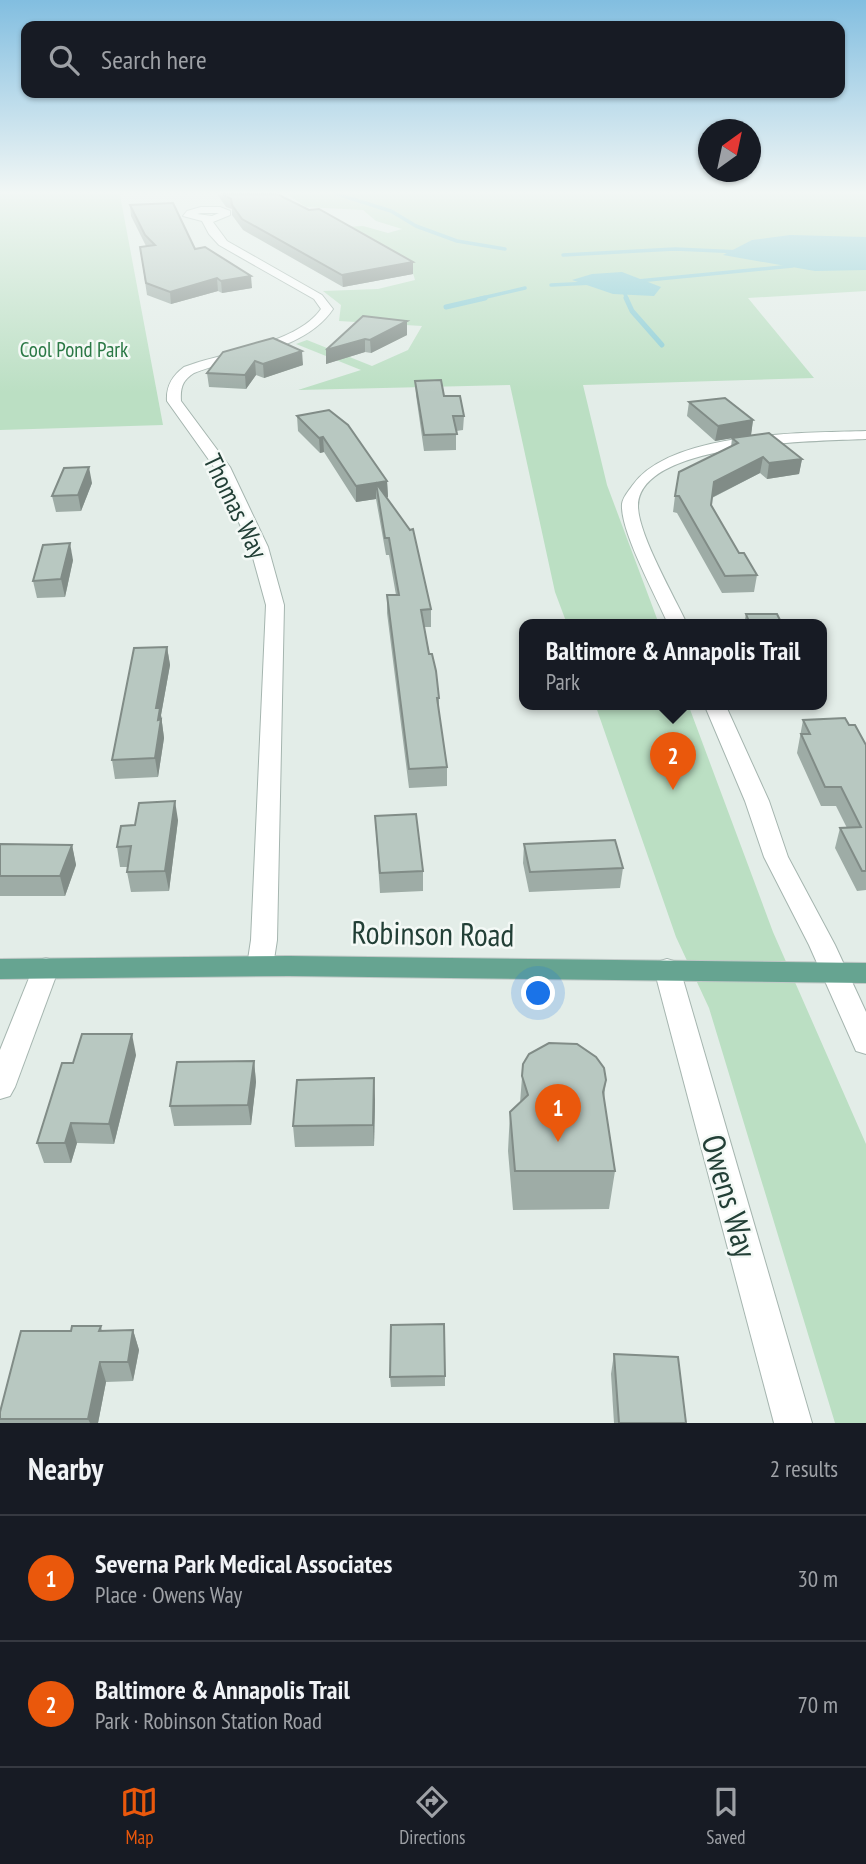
<!DOCTYPE html>
<meta charset="utf-8">
<style>
:root{--surface:#171b24;--page:#20242c;--text:#f1f3f6;--muted:#9ea1a6;--line:#363941;--accent:#ea580c}
body{margin:0;font-family:"PT Sans Narrow",sans-serif;background:var(--page);color:var(--text)}
.compass{position:absolute;left:698px;top:119px;width:63px;height:63px;border-radius:50%;background:var(--surface);box-shadow:0 2px 5px #0004;rotate:33deg}
.you{position:absolute;left:539px;top:994px;width:24px;height:24px;margin:-18px;border:5px solid #fff;border-radius:50%;background:#1a73e8;box-shadow:0 0 0 10px #1a73e833}
.badge{display:grid;place-items:center;width:46px;height:46px;border-radius:50%;background:var(--accent);color:#fff;font-size:23px;font-weight:700}
.pin{position:absolute;translate:-50% -58px;filter:drop-shadow(0 2px 4px #0008)}
.pin::after{content:'';position:absolute;top:37px;width:24px;height:21px;background:inherit;clip-path:polygon(0 0,100% 0,50% 100%)}
.popup{position:absolute;left:519px;top:619px;width:308px;height:91px;box-sizing:border-box;display:grid;place-content:center;border-radius:14px;background:var(--surface);filter:drop-shadow(0 2px 5px #0005);font-size:23px;white-space:nowrap;color:var(--muted)}
.popup b{font-size:26px;color:var(--text)}
.popup::after{content:'';position:absolute;left:50%;top:100%;margin-left:-14px;border:14px solid transparent;border-top-color:var(--surface)}
.list{margin:0;padding:0;list-style:none}
h2{display:flex;justify-content:space-between;align-items:center;height:91px;margin:0;padding:0 28px;font-size:30px}
h2 small{font-size:23px;font-weight:400;color:var(--muted)}
.list li{display:grid;grid-template-columns:46px 1fr auto;gap:21px;align-items:center;box-sizing:border-box;height:126px;padding:0 28px;border-top:2px solid var(--line)}
.list b{display:block;font-size:26px;white-space:nowrap}
.list p{margin:0;font-size:23px;white-space:nowrap;color:var(--muted)}
.list em{font-size:23px;font-style:normal;color:var(--muted)}
.icon{flex:none;width:38px;height:38px;fill:none;stroke:currentColor;stroke-width:2;stroke-linecap:round;stroke-linejoin:round}
.map{position:relative;flex:none;width:866px;height:1423px;overflow:hidden}
.search{position:absolute;background:var(--surface);box-shadow:0 2px 5px #0004;left:21px;right:21px;top:21px;height:77px;display:flex;align-items:center;gap:18px;box-sizing:border-box;padding:0 24px;border-radius:14px;color:var(--muted);font-size:26px}
.sheet{height:343px;background:var(--surface)}
nav{display:flex;justify-content:space-around;align-items:center;box-sizing:border-box;height:98px;border-top:2px solid var(--line);background:var(--surface);font-size:19px;color:var(--muted)}
nav a{display:grid;justify-items:center;gap:4px}
nav .on{color:var(--accent)}
.map>svg:first-child{display:block}
.green{fill:#bbdfc3}
.water{fill:#89ccd4}
.lines{fill:none;stroke-linecap:round;stroke-linejoin:round}
.stream-far1{stroke:#89ccd4;stroke-width:3.5}
.stream{stroke:#89ccd4;stroke-width:5}
.minor-casing{stroke:#a5b5af;stroke-width:2}
.major-casing{stroke:#c1c9c7;stroke-width:2}
.minor{fill:#fff;fill-rule:evenodd}
.major{fill:#66a491;fill-rule:evenodd}
.wall{fill:#9eaca6}
.shaded-wall{fill:#818c87}
.building{fill:#b8c8c1;stroke:#818c87;stroke-width:2}
.labels{text-anchor:middle;dominant-baseline:central;stroke-width:5;stroke-linejoin:round;paint-order:stroke}
.far-park-label{font-size:21px;fill:#2a7845;stroke:#f4f9f6}
.street-label{font-size:26px;fill:#223f36;stroke:#f4f9f6}
.near-street-label{font-size:32px;fill:#223f36;stroke:#f4f9f6}
</style>
<div class="map">
<svg width="866" height="1423" viewBox="0 0 866 1423">
<rect width="100%" height="100%" fill="#e3ede8"/>
<g class="green">
<polygon points="0,194 124,194 120,195 163,425 0,430"/>
<polygon points="278,194 866,194 866,291 748,298 814,378 583,385 607,485 659,624 567,624 555,592 510,385 298,390 361,370 296,344 307,340 372,366 408,350 422,326 339,321 341,305 323,291 378,289 415,280 412,270 327,228 363,226 388,233 402,229 376,221 363,210 306,207 287,194"/>
<polygon points="595,704 688,704 773,932 866,1144 866,1423 835,1423 709,1008 676,937"/>
</g>
<g class="water">
<polygon points="790,235 866,237 866,270 815,271 723,255 752,240"/>
<polygon points="622,272 661,287 654,296 613,294 572,280 592,274"/>
</g>
<g class="lines">
<g class="stream-far1">
<polyline points="337,194 391,211 416,226 457,241 505,249"/>
<polyline points="563,255 675,249 741,252"/>
<polyline points="638,281 792,266"/>
<polyline points="551,285 593,283"/>
<polyline points="478,299 525,288"/>
<polyline points="627,299 625,294 629,285"/>
</g>
<g class="stream">
<polyline points="626,298 632,311 662,345"/>
<polyline points="446,307 485,298"/>
</g>
<defs>
<g id="minor">
<path d="M 201,207 L 220,207 L 230,211 L 230,215 L 213,222 L 227,241 L 322,295 L 333,309 C 304,352 238,355 194,373 C 183,380 180,387 181,401 L 230,467 L 268,547 L 284,605 L 277,940 L 273,966 L 269,973 L 260,976 L 251,973 L 247,966 L 251,940 L 266,605 L 250,547 L 214,467 L 167,401 C 166,386 172,376 184,367 C 223,352 297,344 321,309 L 314,299 L 219,245 L 209,234 L 202,221 L 183,216 L 187,211 ZM 201,213 L 219,213 L 212,216 L 197,214 Z"/>
<path d="M 866,431 L 866,439 C 822,441 639,441 638,506 C 638,534 674,596 687,624 L 668,624 C 656,596 620,531 622,504 C 623,497 628,492 632,486 C 670,431 804,433 866,431 Z"/>
<polygon points="704,704 725,704 769,801 788,857 835,945 866,1012 866,1054 856,1051 809,945 764,857 745,801"/>
<polygon points="46,958 56,961 59,968 15,1087 10,1096 0,1099 0,1050 33,968 36,961"/>
<polygon points="667,959 677,962 680,969 812,1423 774,1423 654,969 657,962"/>
</g>
<polygon id="major" points="289,956 866,963 866,983 289,976 0,979 0,959"/>
</defs>
<use href="#minor" class="minor-casing"/>
<use href="#major" class="major-casing"/>
<use href="#minor" class="minor"/>
<use href="#major" class="major"/>
</g>
<g class="wall">
<polygon points="217,194 277,194 413,262 413,274 343,287 243,230 232,215 232,209 226,207"/>
<polygon points="130,205 195,249 252,288 222,293 218,291 171,304 147,295 140,247 146,246 131,216"/>
<polygon points="407,321 407,335 371,353 365,352 326,364 326,350"/>
<polygon points="223,352 303,365 264,378 256,375 246,389 209,387 207,373"/>
<polygon points="415,381 444,396 464,416 463,430 456,431 456,450 424,451 416,395"/>
<polygon points="689,402 753,420 751,435 802,459 799,474 767,479 760,473 712,498 711,505 739,553 757,575 754,592 722,593 677,513 673,512 675,496 731,447 732,438 715,441 687,416"/>
<polygon points="297,416 387,481 388,497 387,497 431,609 431,627 424,627 439,698 439,713 447,767 447,786 409,788 387,613 387,595 396,595 389,555 386,555 376,499 356,502 324,452 320,453 298,431"/>
<polygon points="92,483 81,511 56,512 52,496"/>
<polygon points="73,560 65,597 37,598 33,581"/>
<polygon points="746,614 782,624 744,624"/>
<polygon points="167,647 170,665 161,715 164,738 158,777 115,779 112,760"/>
<polygon points="803,720 849,725 866,745 866,890 857,891 835,848 840,828 847,828 836,806 821,806 797,753"/>
<polygon points="375,816 423,871 423,891 380,893"/>
<polygon points="178,820 169,891 131,892 127,872 128,867 120,867 117,847 135,825"/>
<polygon points="0,844 72,845 76,865 65,896 0,896"/>
<polygon points="524,844 623,868 620,888 529,892 523,863"/>
<polygon points="136,1055 114,1144 77,1143 71,1163 44,1163 37,1143 73,1063"/>
<polygon points="254,1061 256,1082 251,1125 174,1126 170,1106"/>
<polygon points="523,1064 606,1080 604,1099 615,1171 609,1209 513,1210 508,1151 510,1112 520,1103"/>
<polygon points="375,1099 374,1146 295,1147 293,1126"/>
<polygon points="101,1326 102,1331 133,1330 139,1350 133,1381 106,1382 98,1423 0,1423 0,1419 71,1331"/>
<polygon points="614,1354 686,1423 614,1423 611,1374"/>
<polygon points="445,1376 445,1386 391,1387 390,1377"/>
</g>
<g class="shaded-wall">
<polygon points="413,262 413,274 343,287 342,275"/>
<polygon points="251,276 252,288 222,293 221,281"/>
<polygon points="217,278 218,291 171,304 170,292"/>
<polygon points="407,321 407,335 371,353 370,340"/>
<polygon points="365,339 365,352 326,364 326,350"/>
<polygon points="302,351 303,365 264,378 263,364"/>
<polygon points="255,361 256,375 246,389 245,375"/>
<polygon points="753,420 751,435 715,441 718,426"/>
<polygon points="323,437 324,452 320,453 319,438"/>
<polygon points="763,457 760,473 711,498 714,482"/>
<polygon points="802,459 799,474 767,479 769,463"/>
<polygon points="89,467 92,483 81,511 78,495"/>
<polygon points="387,481 388,497 378,498 376,483"/>
<polygon points="376,483 376,499 356,502 356,486"/>
<polygon points="70,543 73,560 65,597 61,579"/>
<polygon points="167,647 170,665 161,715 164,738 158,777 155,758 156,708"/>
<polygon points="175,801 178,820 169,891 165,871"/>
<polygon points="72,845 76,865 65,896 60,876"/>
<polygon points="132,1034 136,1055 114,1144 109,1124"/>
<polygon points="254,1061 256,1082 251,1125 248,1105"/>
<polygon points="374,1078 375,1099 374,1146 373,1125"/>
<polygon points="71,1123 77,1143 71,1163 65,1143"/>
<polygon points="133,1330 139,1350 133,1381 128,1362"/>
<polygon points="100,1362 106,1382 98,1423 90,1423 88,1419"/>
</g>
<g class="building">
<polygon points="223,194 277,194 309,210 319,209 413,262 342,275 242,219 232,205 231,199 225,196"/>
<polygon points="173,203 195,249 205,247 251,276 221,281 217,278 170,292 146,283 140,247 155,245 145,235 130,205"/>
<polygon points="363,316 407,321 370,340 365,339 326,350"/>
<polygon points="273,338 302,351 263,364 255,361 245,375 207,373 223,352"/>
<polygon points="441,380 444,396 460,396 464,416 453,416 457,434 424,435 415,381"/>
<polygon points="725,398 753,420 718,426 689,402"/>
<polygon points="329,410 348,425 387,481 376,483 410,530 413,529 431,609 421,610 429,654 432,654 436,671 439,698 437,698 447,767 409,769 387,595 399,595 389,538 385,538 376,483 356,486 323,437 319,438 297,416"/>
<polygon points="769,433 802,459 769,463 763,457 714,482 711,505 739,553 744,553 757,575 725,576 679,496 675,496 679,472 738,443 732,438"/>
<polygon points="89,467 78,495 52,496 64,468"/>
<polygon points="70,543 61,579 33,581 43,545"/>
<polygon points="746,614 777,614 782,624 750,624"/>
<polygon points="167,647 156,708 160,708 158,720 161,719 155,758 112,760 134,648"/>
<polygon points="845,718 849,725 855,725 866,745 866,871 862,871 840,828 861,827 841,787 825,787 801,734 810,734 803,720"/>
<polygon points="175,801 165,871 127,872 131,846 117,847 121,826 135,825 139,803"/>
<polygon points="416,814 423,871 380,873 375,816"/>
<polygon points="615,840 623,868 530,872 524,844"/>
<polygon points="0,844 72,845 60,876 0,876"/>
<polygon points="82,1034 132,1034 109,1124 71,1123 65,1143 37,1143 62,1063 73,1063"/>
<polygon points="549,1043 577,1044 596,1057 604,1068 606,1080 603,1092 615,1171 515,1171 510,1112 528,1095 522,1076 523,1064 529,1054"/>
<polygon points="254,1061 248,1105 170,1106 177,1062"/>
<polygon points="374,1078 373,1125 293,1126 297,1080"/>
<polygon points="444,1324 445,1376 390,1377 391,1325"/>
<polygon points="72,1326 101,1326 99,1331 133,1330 128,1362 100,1362 88,1419 0,1419 0,1412 21,1331 71,1331"/>
<polygon points="614,1354 678,1357 686,1423 619,1423"/>
</g>
<linearGradient id="sky" x2="0" y2="1"><stop stop-color="#82bee0"/><stop offset="0.49" stop-color="#f2f7f5"/><stop offset="1" stop-color="#f2f7f5" stop-opacity="0"/></linearGradient>
<rect width="866" height="393" fill="url(#sky)"/>
<g class="labels">
<g class="far-park-label">
<text x="74" y="349">Cool Pond Park</text>
</g>
<g class="street-label">
<text transform="translate(236 506) rotate(64)">Thomas Way</text>
</g>
<g class="near-street-label">
<text transform="translate(433 933) rotate(1)">Robinson Road</text>
<text transform="translate(730 1196) rotate(74)">Owens Way</text>
</g>
</g>
</svg>
<svg class="compass" viewBox="-18 -18 36 36"><path d="M0-13l5 13h-10z" fill="#e53935"/><path d="M0 13l5-13h-10z" fill="#9ea1a6"/></svg>
<div class="you"></div>
<div class="pin badge" style="left:558px;top:1142px">1</div>
<div class="pin badge" style="left:673px;top:790px">2</div>
<div class="popup"><b>Baltimore &amp; Annapolis Trail</b>Park</div>
<div class="search"><svg class="icon" aria-label="search" viewBox="0 0 24 24"><circle cx="10" cy="10" r="6"/><path d="M15 15l6 6"/></svg>Search here</div>
</div>
<section class="sheet">
<h2>Nearby<small>2 results</small></h2>
<ul class="list">
<li><span class="badge">1</span><div><b>Severna Park Medical Associates</b><p>Place · Owens Way</p></div><em>30 m</em></li>
<li><span class="badge">2</span><div><b>Baltimore &amp; Annapolis Trail</b><p>Park · Robinson Station Road</p></div><em>70 m</em></li>
</ul>
</section>
<nav>
<a class="on"><svg class="icon" aria-label="map" viewBox="0 0 24 24"><path d="M3 6l6-2 6 2 6-2v14l-6 2-6-2-6 2zM9 4v14M15 6v14"/></svg>Map</a>
<a><svg class="icon" aria-label="directions" viewBox="0 0 24 24"><path d="M12 3l9 9-9 9-9-9zM9 14v-3h6M13 9l2 2-2 2"/></svg>Directions</a>
<a><svg class="icon" aria-label="saved" viewBox="0 0 24 24"><path d="M7 4h10v16l-5-4-5 4z"/></svg>Saved</a>
</nav>
